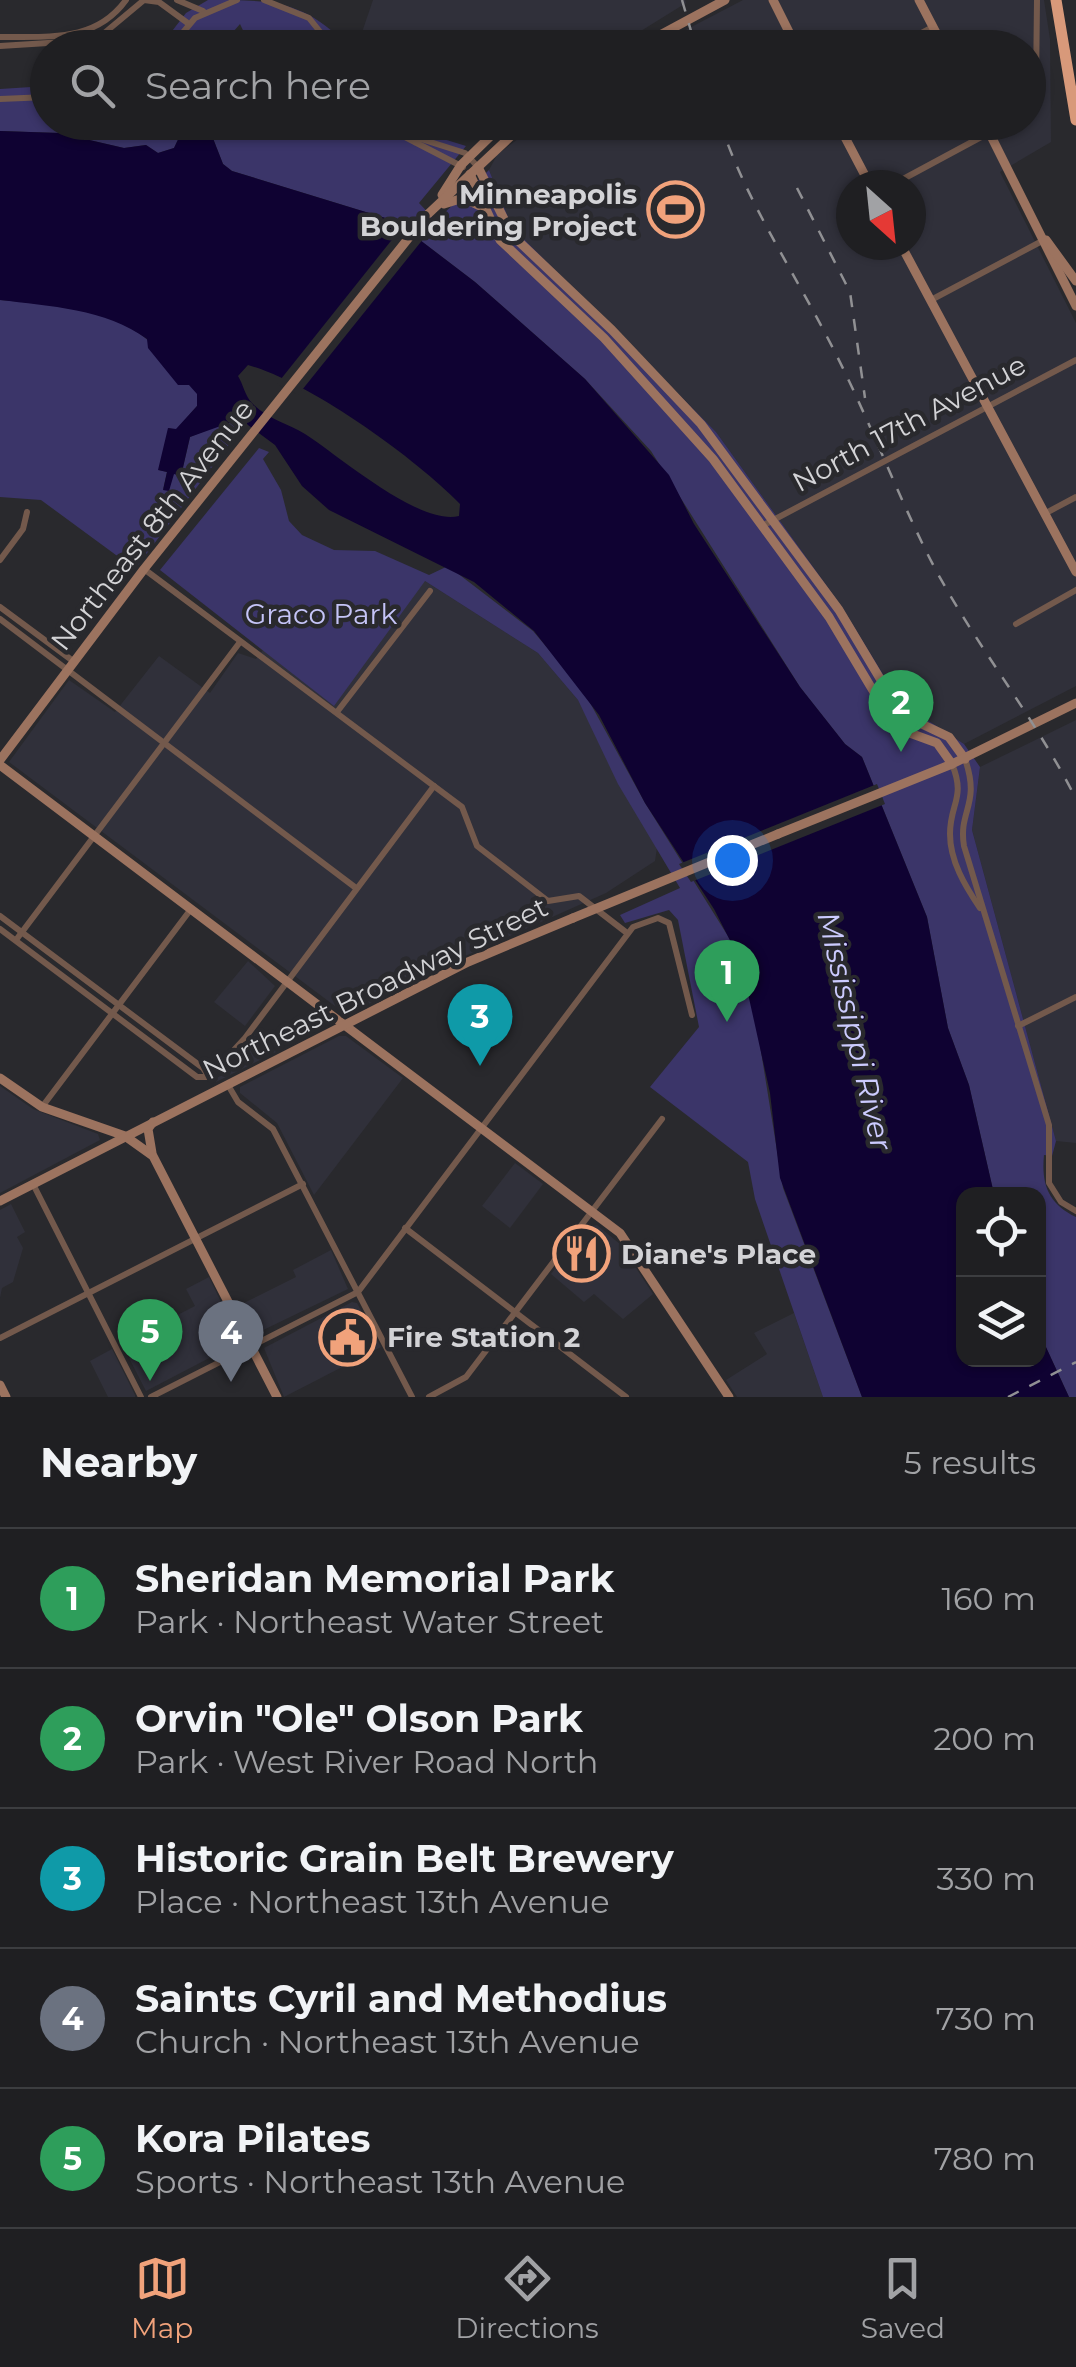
<!DOCTYPE html>
<meta charset="utf-8">
<style>
:root{--surface:#1f1f22;--page:#2c2c2f;--text:#f1f3f6;--muted:#a1a2a5;--line:#3c3d40;--accent:#f1a27b}
body{margin:0;font-family:Montserrat,sans-serif;background:var(--page);color:var(--text)}
.controls{position:absolute;right:30px;bottom:30px;display:grid;overflow:hidden;border-radius:20px;box-shadow:0 2px 8px #0004}
.controls button{width:90px;height:90px;display:grid;place-items:center;padding:0;border:0;border-bottom:2px solid var(--line);background:var(--surface);color:var(--text);font:50px sans-serif}
.compass{position:absolute;left:836px;top:170px;width:90px;height:90px;border-radius:50%;background:var(--surface);box-shadow:0 2px 8px #0004;rotate:153deg}
.you{position:absolute;left:732px;top:860px;width:35px;height:35px;margin:-25px;border:8px solid #fff;border-radius:50%;background:#1a73e8;box-shadow:0 0 0 15px #1a73e833}
.badge{display:grid;place-items:center;width:65px;height:65px;border-radius:50%;background:var(--accent);color:#fff;font-size:32px;font-weight:700}
.pin{position:absolute;translate:-50% -82px;filter:drop-shadow(0 2px 5px #0008)}
.pin::after{content:'';position:absolute;top:52px;width:35px;height:30px;background:inherit;clip-path:polygon(0 0,100% 0,50% 100%)}
.list{margin:0;padding:0;list-style:none}
h2{display:flex;justify-content:space-between;align-items:center;height:130px;margin:0;padding:0 40px;font-size:42px}
h2 small{font-size:32px;font-weight:400;color:var(--muted)}
.list li{display:grid;grid-template-columns:65px 1fr auto;gap:30px;align-items:center;box-sizing:border-box;height:140px;padding:0 40px;border-top:2px solid var(--line)}
.list b{display:block;font-size:38px;white-space:nowrap}
.list p{margin:0;font-size:32px;white-space:nowrap;color:var(--muted)}
.list em{font-size:32px;font-style:normal;color:var(--muted)}
.icon{flex:none;width:55px;height:55px;fill:none;stroke:currentColor;stroke-width:2;stroke-linecap:round;stroke-linejoin:round}
.map{position:relative;flex:none;width:1076px;height:1397px;overflow:hidden}
.search{position:absolute;background:var(--surface);box-shadow:0 2px 8px #0004;left:30px;right:30px;top:30px;height:110px;display:flex;align-items:center;gap:25px;box-sizing:border-box;padding:0 35px;border-radius:55px;color:var(--muted);font-size:38px}
.sheet{height:830px;background:var(--surface)}
nav{display:flex;justify-content:space-around;align-items:center;box-sizing:border-box;height:140px;border-top:2px solid var(--line);background:var(--surface);font-size:28px;color:var(--muted)}
nav a{display:grid;justify-items:center;gap:5px}
nav .on{color:var(--accent)}
.map>svg:first-child{display:block}
.built{fill:#30303a;fill-rule:evenodd}
.green{fill:#3b3569}
.water{fill:#0f0232;fill-rule:evenodd}
.pier{fill:#29292d}
.lines{fill:none;stroke-linecap:round;stroke-linejoin:round}
.street{stroke:#73594c;stroke-width:6}
.secondary{stroke:#9c735f;stroke-width:9}
.highway{stroke:#d8997a;stroke-width:11}
.rail{stroke:#909093;stroke-width:2.5;stroke-dasharray:12 12;stroke-linecap:butt}
.secondary-bridge{stroke:#9c735f;stroke-width:9}
.labels{text-anchor:middle;dominant-baseline:central;stroke-width:9;stroke-linejoin:round;paint-order:stroke}
.poi-label{font-size:28px;font-weight:bold;fill:#d3d3d6;stroke:#29292d;text-anchor:start}
.street-label{font-size:28px;fill:#d3d3d6;stroke:#29292d}
.park-label{font-size:28px;fill:#c5c4f7;stroke:#29292d}
.water-label{font-size:30px;font-style:italic;fill:#cccbfe;stroke:#29292d}
</style>
<div class="map">
<svg width="1076" height="1397" viewBox="0 0 1076 1397">
<rect width="100%" height="100%" fill="#29292d"/>
<g class="built">
<polygon points="373,0 685,0 686,3 615,47 369,47 358,44"/>
<path d="M 743,0 L 1044,0 L 1050,39 L 1051,142 L 1000,172 L 1076,323 L 1076,686 L 964,744 L 900,702 L 842,607 L 716,432 L 512,227 L 489,170 L 497,155 L 539,123 L 1028,122 L 1028,48 L 653,47 ZM 851,185 L 911,185 L 911,245 L 851,245 Z"/>
<polygon points="425,581 538,653 578,700 657,848 655,861 606,893 445,965 347,1015 9,762 69,680 115,712 159,656 210,693 238,653 256,659 286,620"/>
<polygon points="1076,720 1076,1143 1056,1141 972,830 980,767"/>
<polygon points="248,961 275,986 245,1026 214,1002"/>
<polygon points="255,1034 276,1052 216,1082 215,1079 224,1074"/>
<polygon points="339,1036 346,1036 403,1078 314,1195 277,1123 240,1093 240,1087"/>
<polygon points="0,1086 33,1109 98,1134 100,1140 0,1193"/>
<polygon points="515,1163 543,1184 510,1228 482,1206"/>
<polygon points="11,1204 25,1232 17,1237 23,1248 13,1282 2,1288 0,1298 0,1210"/>
<polygon points="597,1225 621,1245 653,1294 623,1319 594,1294 584,1302 551,1274 587,1227"/>
<polygon points="331,1250 348,1289 253,1335 238,1306 296,1277 293,1270"/>
<polygon points="209,1277 240,1342 146,1391 129,1358 165,1339 158,1325 195,1306 186,1289"/>
<polygon points="352,1302 357,1303 381,1347 284,1397 264,1348"/>
<polygon points="794,1313 823,1397 737,1397 726,1380 767,1354 754,1333"/>
<polygon points="112,1349 135,1395 135,1397 108,1397 90,1361"/>
</g>
<g class="green">
<path d="M 208,0 C 273,0 304,0 349,47 L 241,47 L 248,41 L 240,24 L 220,47 L 159,48 L 186,13 Z"/>
<polygon points="47,86 48,122 186,123 174,148 158,153 146,145 124,148 59,133 0,131 0,89"/>
<path d="M 207,123 L 392,123 L 466,146 L 419,203 L 436,221 L 489,170 L 512,227 L 716,432 L 842,607 L 900,702 L 964,744 L 980,767 L 972,830 L 1056,1141 L 1052,1156 L 1044,1155 C 1041,1185 1049,1204 1076,1217 L 1076,1397 L 1069,1397 L 1039,1332 L 1038,1194 L 994,1194 L 969,1085 L 948,1028 L 927,917 L 862,757 L 845,744 L 800,687 L 651,451 L 585,379 L 475,282 L 395,221 L 232,171 L 223,164 Z"/>
<path d="M 0,300 C 45,304 107,308 144,337 C 164,353 180,375 198,394 L 197,406 L 176,430 L 169,428 L 159,470 L 167,472 L 163,490 L 173,473 L 181,476 L 190,437 L 233,419 L 246,422 L 135,569 L 41,500 L 0,497 Z"/>
<polygon points="259,448 269,452 263,459 281,490 289,521 302,535 334,550 375,551 429,575 448,566 533,631 583,690 645,803 736,949 753,1002 783,1188 862,1397 823,1397 755,1199 748,1162 650,1087 699,1027 678,920 669,910 625,923 620,915 680,888 618,784 578,700 538,653 425,581 334,706 160,570"/>
</g>
<path class="water" d="M 186,123 L 207,123 L 223,164 L 232,171 L 395,221 L 475,282 L 585,379 L 669,475 L 694,524 L 800,687 L 845,744 L 862,757 L 927,917 L 948,1028 L 969,1085 L 994,1194 L 964,1194 L 964,1360 L 1038,1360 L 1039,1332 L 1069,1397 L 862,1397 L 780,1178 L 770,1093 L 741,962 L 714,909 L 645,803 L 599,715 L 534,631 L 474,582 L 329,510 L 302,486 L 275,445 L 240,419 L 190,437 L 181,476 L 174,474 L 169,491 L 163,490 L 167,472 L 158,470 L 168,428 L 176,429 L 197,406 L 197,394 L 189,385 L 178,385 L 148,348 L 147,339 C 106,309 49,306 0,300 L 0,131 L 59,133 L 124,148 L 146,145 L 158,153 L 174,148 ZM 248,365 C 311,383 414,457 460,504 L 459,516 C 419,526 338,455 305,434 C 287,423 267,419 252,403 C 245,396 243,384 238,376 Z"/>
<g class="pier">
<polygon points="406,222 424,238 298,395 277,384"/>
<polygon points="877,784 885,804 691,882 679,864"/>
</g>
<g class="lines">
<g class="street">
<polyline points="177,0 203,11"/>
<polyline points="264,0 309,18 333,48"/>
<path d="M 0,37 C 48,36 95,43 126,0"/>
<polyline points="0,46 96,40 144,0 159,2 189,24"/>
<polyline points="170,48 195,18 237,0"/>
<polyline points="893,48 933,27"/>
<polyline points="0,99 48,97"/>
<polyline points="1028,109 1036,88 1037,0"/>
<polyline points="376,122 463,167"/>
<polyline points="747,125 751,122"/>
<polyline points="415,142 421,139 465,153 478,167"/>
<polyline points="892,185 1009,122"/>
<polyline points="931,300 1044,240"/>
<polyline points="1044,514 1076,497"/>
<polyline points="762,526 1076,360"/>
<polyline points="0,560 23,529 27,512"/>
<polyline points="144,569 462,807 477,846 548,901 579,896 627,933"/>
<polyline points="0,607 73,661"/>
<polyline points="0,619 356,888"/>
<polyline points="1016,624 1076,590"/>
<polyline points="337,712 430,591"/>
<path d="M 965,759 C 981,805 958,810 964,846 L 1049,1125 L 1049,1183 L 1061,1202 L 1076,1211"/>
<path d="M 952,764 C 966,798 950,803 950,834 C 950,861 965,886 980,908"/>
<polyline points="0,916 203,1068 209,1077"/>
<polyline points="0,929 197,1077 209,1077"/>
<polyline points="16,940 240,642"/>
<polyline points="1018,1026 1076,997"/>
<polyline points="209,1077 245,1038 434,786"/>
<polyline points="228,1085 238,1102 273,1129 412,1397"/>
<polyline points="42,1107 191,909"/>
<polyline points="33,1184 141,1397"/>
<polyline points="405,1228 626,1397"/>
<polyline points="0,1338 303,1184"/>
<polyline points="151,1397 358,1292 633,927 658,918 669,923 692,1015"/>
<polyline points="429,1397 466,1377 662,1119"/>
</g>
<g class="secondary">
<polyline points="773,0 797,48"/>
<polyline points="919,0 944,48"/>
<polyline points="636,48 725,0"/>
<polyline points="837,122 870,185"/>
<polyline points="984,122 1076,306"/>
<polyline points="478,167 512,235 612,330 701,424 839,610 894,702 907,717 949,737 965,759"/>
<polyline points="470,174 500,240 604,338 713,459 829,617 887,714 907,732 937,743 952,764"/>
<polyline points="442,195 461,165 505,122"/>
<polyline points="444,204 463,198 484,208"/>
<polyline points="1046,240 1076,281"/>
<polyline points="901,245 1076,572"/>
<polyline points="0,760 144,569 427,215 526,122"/>
<polyline points="0,765 620,1233 729,1397"/>
<polyline points="778,834 952,764 1076,703"/>
<polyline points="0,1078 42,1107 125,1136 153,1156 277,1397"/>
<polyline points="152,1153 148,1129 153,1122"/>
<polyline points="0,1201 468,962 573,918"/>
<polyline points="0,1385 6,1397"/>
</g>
<polyline class="highway" points="1056,0 1076,120"/>
<g class="rail">
<polyline points="682,0 696,48"/>
<path d="M 720,122 C 744,196 789,264 825,333 C 863,404 891,480 927,553 C 970,639 1033,713 1076,799"/>
<polyline points="797,188 850,292 865,398"/>
<polyline points="1008,1397 1076,1362"/>
</g>
<polyline class="secondary-bridge" points="573,918 778,834"/>
</g>
<defs>
<symbol id="stadium-ring" viewBox="-11 -11 22 22"><circle r="9.5" fill="#29292d" stroke="#f1a27b" stroke-width="1.5"/><path d="M0-5a6.5 5 0 1 0 0 10a6.5 5 0 1 0 0-10ZM-3.5-1.8h7v3.6h-7Z" fill="#f1a27b"/></symbol>
<symbol id="restaurant-ring" viewBox="-11 -11 22 22"><circle r="9.5" fill="#29292d" stroke="#f1a27b" stroke-width="1.5"/><path d="M-5-6h1v4h1v-4h1v4h1v-4h1v5L-1.5 .5V6h-2V.5L-5-1ZM5-6V6H3V1.5H1.5Q1.5-4 5-6Z" fill="#f1a27b"/></symbol>
<symbol id="civic-ring" viewBox="-11 -11 22 22"><circle r="9.5" fill="#29292d" stroke="#f1a27b" stroke-width="1.5"/><path d="M-.6-6.5H3V-4.5H.6V-3L4-1V1h2V6H-6V1h2V-1L-.6-3ZM-1.2 2.5V6h2.4V2.5Z" fill="#f1a27b"/></symbol>
</defs>
<g fill-rule="evenodd">
<use href="#stadium-ring" x="644" y="178" width="63" height="63"/>
<use href="#restaurant-ring" x="550" y="1222" width="63" height="63"/>
<use href="#civic-ring" x="316" y="1306" width="63" height="63"/>
</g>
<g class="labels">
<g class="poi-label">
<text x="637" y="194" text-anchor="end">Minneapolis<tspan x="637" dy="32">Bouldering Project</tspan></text>
<text x="621" y="1254">Diane's Place</text>
<text x="387" y="1337">Fire Station 2</text>
</g>
<g class="street-label">
<text transform="translate(909 423) rotate(-28)">North 17th Avenue</text>
<text transform="translate(152 525) rotate(-52)">Northeast 8th Avenue</text>
<text transform="translate(375 988) rotate(-26)">Northeast Broadway Street</text>
</g>
<g class="park-label">
<text x="321" y="614">Graco Park</text>
</g>
<g class="water-label">
<text transform="translate(855 1031) rotate(77)">Mississippi River</text>
</g>
</g>
</svg>
<div class="controls">
<button><svg class="icon" aria-label="locate" viewBox="0 0 24 24"><circle cx="12" cy="12" r="6"/><path d="M12 2v4M12 18v4M2 12h4M18 12h4"/></svg></button>
<button><svg class="icon" aria-label="layers" viewBox="0 0 24 24"><path d="M12 4l9 5-9 5-9-5zM3 14l9 5 9-5"/></svg></button>
</div>
<svg class="compass" viewBox="-18 -18 36 36"><path d="M0-13l5 13h-10z" fill="#e53935"/><path d="M0 13l5-13h-10z" fill="#a1a2a5"/></svg>
<div class="you"></div>
<div class="pin badge" style="left:727px;top:1022px;background:#2e9e5b">1</div>
<div class="pin badge" style="left:901px;top:752px;background:#2e9e5b">2</div>
<div class="pin badge" style="left:480px;top:1066px;background:#0f9aa8">3</div>
<div class="pin badge" style="left:231px;top:1382px;background:#6b7280">4</div>
<div class="pin badge" style="left:150px;top:1381px;background:#2e9e5b">5</div>
<div class="search"><svg class="icon" aria-label="search" viewBox="0 0 24 24"><circle cx="10" cy="10" r="6"/><path d="M15 15l6 6"/></svg>Search here</div>
</div>
<section class="sheet">
<h2>Nearby<small>5 results</small></h2>
<ul class="list">
<li><span class="badge" style="background:#2e9e5b">1</span><div><b>Sheridan Memorial Park</b><p>Park · Northeast Water Street</p></div><em>160 m</em></li>
<li><span class="badge" style="background:#2e9e5b">2</span><div><b>Orvin &quot;Ole&quot; Olson Park</b><p>Park · West River Road North</p></div><em>200 m</em></li>
<li><span class="badge" style="background:#0f9aa8">3</span><div><b>Historic Grain Belt Brewery</b><p>Place · Northeast 13th Avenue</p></div><em>330 m</em></li>
<li><span class="badge" style="background:#6b7280">4</span><div><b>Saints Cyril and Methodius</b><p>Church · Northeast 13th Avenue</p></div><em>730 m</em></li>
<li><span class="badge" style="background:#2e9e5b">5</span><div><b>Kora Pilates</b><p>Sports · Northeast 13th Avenue</p></div><em>780 m</em></li>
</ul>
</section>
<nav>
<a class="on"><svg class="icon" aria-label="map" viewBox="0 0 24 24"><path d="M3 6l6-2 6 2 6-2v14l-6 2-6-2-6 2zM9 4v14M15 6v14"/></svg>Map</a>
<a><svg class="icon" aria-label="directions" viewBox="0 0 24 24"><path d="M12 3l9 9-9 9-9-9zM9 14v-3h6M13 9l2 2-2 2"/></svg>Directions</a>
<a><svg class="icon" aria-label="saved" viewBox="0 0 24 24"><path d="M7 4h10v16l-5-4-5 4z"/></svg>Saved</a>
</nav>
